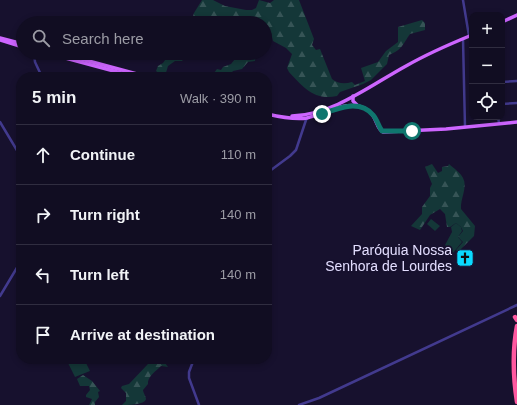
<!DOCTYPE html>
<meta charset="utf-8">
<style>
:root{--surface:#110d22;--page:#1a162a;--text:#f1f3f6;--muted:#9c9ca5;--line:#302d40}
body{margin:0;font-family:Helvetica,sans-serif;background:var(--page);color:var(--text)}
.controls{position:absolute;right:12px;top:12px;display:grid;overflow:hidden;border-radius:8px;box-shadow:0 2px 6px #0003}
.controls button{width:36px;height:36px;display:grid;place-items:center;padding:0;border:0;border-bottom:1px solid var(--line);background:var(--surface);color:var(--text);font:20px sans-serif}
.stop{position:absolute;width:12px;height:12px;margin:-9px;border:3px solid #0f766e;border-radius:50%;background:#fff}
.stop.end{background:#0f766e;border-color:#fff;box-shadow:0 1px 4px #0008}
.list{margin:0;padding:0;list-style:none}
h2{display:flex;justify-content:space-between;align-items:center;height:52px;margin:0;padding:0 16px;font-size:17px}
h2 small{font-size:13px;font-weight:400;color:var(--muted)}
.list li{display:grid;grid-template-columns:26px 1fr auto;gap:12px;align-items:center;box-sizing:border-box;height:60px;padding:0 16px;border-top:1px solid var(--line)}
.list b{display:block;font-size:15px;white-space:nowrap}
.list em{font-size:13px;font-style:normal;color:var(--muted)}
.icon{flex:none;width:22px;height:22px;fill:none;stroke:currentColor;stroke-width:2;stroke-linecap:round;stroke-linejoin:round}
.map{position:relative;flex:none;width:517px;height:405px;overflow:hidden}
.search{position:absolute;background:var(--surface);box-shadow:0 2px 6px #0003;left:16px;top:16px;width:256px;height:44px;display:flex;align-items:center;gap:10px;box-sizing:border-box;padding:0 14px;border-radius:22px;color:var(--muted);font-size:15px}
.panel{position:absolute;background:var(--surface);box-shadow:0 2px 6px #0003;left:16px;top:72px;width:256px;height:292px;border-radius:16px}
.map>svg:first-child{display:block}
.forest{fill:url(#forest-firs)}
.park{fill:#143738}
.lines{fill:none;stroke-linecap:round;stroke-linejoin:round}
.minor{stroke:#423a8e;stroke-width:2.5}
.major{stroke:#cd65ff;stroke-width:3.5}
.highway{stroke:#ff59a0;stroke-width:4.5}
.route{stroke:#0f766e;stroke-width:5}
.labels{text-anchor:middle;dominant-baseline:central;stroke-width:3.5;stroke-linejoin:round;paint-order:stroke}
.poi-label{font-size:14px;fill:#e3deff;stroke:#17112e;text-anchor:end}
</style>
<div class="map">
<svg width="517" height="405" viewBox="0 0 517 405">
<defs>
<pattern id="forest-firs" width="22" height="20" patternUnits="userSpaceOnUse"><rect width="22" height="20" fill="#143738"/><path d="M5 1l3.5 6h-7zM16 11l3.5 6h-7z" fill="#365456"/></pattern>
</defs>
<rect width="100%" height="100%" fill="#17112e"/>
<g class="forest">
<path d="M 202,0 L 213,0 L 225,6 L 246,10 L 252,10 L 256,8 L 259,0 L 270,3 L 274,0 L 299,0 L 314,39 L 312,45 L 316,50 L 320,49 L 332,79 C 338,84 345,84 352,82 L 355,85 L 365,81 L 361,68 L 378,62 L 386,51 L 398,42 L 398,27 L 422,20 L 425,23 L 425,30 L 410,34 C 403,44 402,50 389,55 L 387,64 L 371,80 L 363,84 L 340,92 L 337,96 C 314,101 303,87 289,72 L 287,68 L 292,54 L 286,48 L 273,41 L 271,33 L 267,32 L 265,33 L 265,23 L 229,23 L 226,21 L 212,23 L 191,23 L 194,13 Z"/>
<polygon points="170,53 189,53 186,55 182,61 175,61 168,66 165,76 161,75 156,71 158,66 163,63"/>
<polygon points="240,53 256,53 255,61 248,62 242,69 233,71 228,77 205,77 214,73 217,69 221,70 223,67 231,64"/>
<path d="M 432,164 L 438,173 L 442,171 L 442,167 L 448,166 L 449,164 C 453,168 460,172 463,178 C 468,187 460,199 461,209 L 475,226 L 474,236 L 458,252 L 456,250 L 463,242 L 458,237 L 463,231 L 461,227 L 456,223 L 450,227 L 447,227 L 445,214 L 440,209 L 430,215 L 420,230 L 411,226 L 422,214 L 422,207 L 430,196 L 430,188 L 432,184 L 425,167 Z"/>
<path d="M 155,359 L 166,359 L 165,363 L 168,367 L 161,366 C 156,371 147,377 148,384 L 143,390 C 143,392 146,397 146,399 C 145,405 127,405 122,405 L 126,401 L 126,393 L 121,388 L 122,386 L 129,384 L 148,364 L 157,363 Z"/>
<polygon points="83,375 92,381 100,391 98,392 99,397 95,402 95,405 89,405 92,399 86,397 86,395 90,390 89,386 80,386 77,379"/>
</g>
<g class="park">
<polygon points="431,219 440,226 435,231 427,224"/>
<polygon points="456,223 461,227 462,231 458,237 462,242 453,253 445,245 452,232 451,227"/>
<polygon points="66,359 84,359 90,371 75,377"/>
</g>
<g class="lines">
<g class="minor">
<polyline points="463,0 469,36"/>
<polyline points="463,39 465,127"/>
<polyline points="34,53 35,62 42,77"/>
<polyline points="502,82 517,81"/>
<polyline points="502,104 517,103"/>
<polyline points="498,117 499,123"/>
<polyline points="0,122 21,157"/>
<polyline points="267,173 290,156 296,150 307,117"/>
<polyline points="0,296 21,261"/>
<polyline points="194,359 189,372 189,378 199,405"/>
<polyline points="299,405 319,398 517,305"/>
</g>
<g class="major">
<polyline points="502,22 517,15"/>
<polyline points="0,38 23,44"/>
<polyline points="0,40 23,47"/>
<polyline points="47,53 136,77"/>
<polyline points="59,53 148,77"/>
<polyline points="353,96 353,101 358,106"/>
<path d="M 267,114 C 280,117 294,120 307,118 C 324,114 344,101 362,107 C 379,114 374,127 383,132 L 446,129 L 517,122"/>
<path d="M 292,116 C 333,115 371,85 406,66 C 427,54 450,44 472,35"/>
</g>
<g class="highway">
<polyline points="515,317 517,320"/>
<path d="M 517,326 C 512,352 513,376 517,402"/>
</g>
</g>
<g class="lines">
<path class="route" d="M 322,114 C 338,108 360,99 373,115 C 377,119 378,126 382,131 L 412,131"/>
</g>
<defs>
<symbol id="church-square" viewBox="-11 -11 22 22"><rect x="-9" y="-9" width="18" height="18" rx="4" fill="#0adaff" stroke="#17112e"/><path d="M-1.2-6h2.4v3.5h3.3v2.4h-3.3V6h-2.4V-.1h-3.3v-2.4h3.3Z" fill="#111"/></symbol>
</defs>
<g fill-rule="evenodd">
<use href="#church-square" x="455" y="248" width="20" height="20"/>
</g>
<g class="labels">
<g class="poi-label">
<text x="452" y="250">Paróquia Nossa<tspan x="452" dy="16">Senhora de Lourdes</tspan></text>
</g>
</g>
</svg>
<div class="controls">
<button>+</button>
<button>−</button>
<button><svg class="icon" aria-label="locate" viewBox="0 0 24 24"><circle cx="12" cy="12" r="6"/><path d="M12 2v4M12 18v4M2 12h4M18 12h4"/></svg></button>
</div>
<div class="stop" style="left:412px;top:131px"></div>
<div class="stop end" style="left:322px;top:114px"></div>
<div class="search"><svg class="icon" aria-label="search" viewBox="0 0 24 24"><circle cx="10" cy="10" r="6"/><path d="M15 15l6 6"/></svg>Search here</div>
<section class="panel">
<h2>5 min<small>Walk · 390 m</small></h2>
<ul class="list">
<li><svg class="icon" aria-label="ahead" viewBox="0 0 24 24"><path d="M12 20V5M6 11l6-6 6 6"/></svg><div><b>Continue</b></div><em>110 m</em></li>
<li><svg class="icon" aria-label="right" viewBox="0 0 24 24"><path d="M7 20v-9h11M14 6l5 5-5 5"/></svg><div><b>Turn right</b></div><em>140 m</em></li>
<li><svg class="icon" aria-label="left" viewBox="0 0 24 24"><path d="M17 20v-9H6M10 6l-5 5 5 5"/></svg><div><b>Turn left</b></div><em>140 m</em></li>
<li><svg class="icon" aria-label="arrive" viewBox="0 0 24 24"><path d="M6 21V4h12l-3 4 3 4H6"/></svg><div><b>Arrive at destination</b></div></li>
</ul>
</section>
</div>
